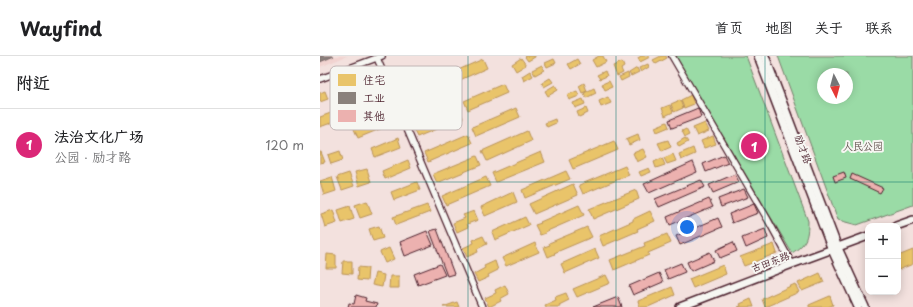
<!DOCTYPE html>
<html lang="zh">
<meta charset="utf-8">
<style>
:root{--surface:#fff;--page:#f6f6f6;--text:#202124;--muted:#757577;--line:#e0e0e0;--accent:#db2777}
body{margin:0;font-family:"Playpen Sans","LXGW WenKai TC",sans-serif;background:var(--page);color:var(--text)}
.controls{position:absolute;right:12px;bottom:12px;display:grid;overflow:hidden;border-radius:8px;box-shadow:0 2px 10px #0003}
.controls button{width:36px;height:36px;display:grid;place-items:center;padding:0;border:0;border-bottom:1px solid var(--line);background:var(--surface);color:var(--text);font:20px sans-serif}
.compass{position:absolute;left:497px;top:12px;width:36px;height:36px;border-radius:50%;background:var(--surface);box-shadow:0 2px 10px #0003;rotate:174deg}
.you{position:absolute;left:367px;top:171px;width:14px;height:14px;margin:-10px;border:3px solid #fff;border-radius:50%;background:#1a73e8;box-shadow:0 0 0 6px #1a73e833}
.badge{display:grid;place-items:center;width:26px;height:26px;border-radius:50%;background:var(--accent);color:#fff;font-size:13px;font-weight:700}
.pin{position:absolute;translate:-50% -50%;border:2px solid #fff;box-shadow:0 1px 4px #0006}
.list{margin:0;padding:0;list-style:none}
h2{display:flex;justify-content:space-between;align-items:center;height:52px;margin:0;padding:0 16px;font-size:17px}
h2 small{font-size:13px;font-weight:400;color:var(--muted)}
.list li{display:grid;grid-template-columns:26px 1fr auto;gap:12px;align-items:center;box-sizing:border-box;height:72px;padding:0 16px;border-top:1px solid var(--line)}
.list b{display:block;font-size:15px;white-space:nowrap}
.list p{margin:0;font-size:13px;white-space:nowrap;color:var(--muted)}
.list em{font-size:13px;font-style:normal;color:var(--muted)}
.map{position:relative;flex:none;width:593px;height:251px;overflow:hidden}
header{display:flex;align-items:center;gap:24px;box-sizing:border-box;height:56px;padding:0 20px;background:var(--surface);border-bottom:1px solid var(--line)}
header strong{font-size:19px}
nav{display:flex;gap:22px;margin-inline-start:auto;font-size:14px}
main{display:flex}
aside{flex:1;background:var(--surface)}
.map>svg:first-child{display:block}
.built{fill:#f1d3d0}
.green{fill:#9adba6;stroke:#727d68;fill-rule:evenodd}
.homes{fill:#e9c46a;stroke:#b99257}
.industry{fill:#8a817c;stroke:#776464}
.building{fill:#ecb1af;stroke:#4a1f2b}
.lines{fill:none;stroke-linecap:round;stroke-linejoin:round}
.minor-casing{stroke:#4a1f2b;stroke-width:8}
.tertiary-casing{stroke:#4a1f2b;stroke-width:10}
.minor{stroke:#f6f6f2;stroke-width:5.5}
.tertiary{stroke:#f6f6f2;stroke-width:7}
.grid{fill:none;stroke:#0f766e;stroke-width:1;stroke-opacity:0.55}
.labels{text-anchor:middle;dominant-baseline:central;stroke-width:4;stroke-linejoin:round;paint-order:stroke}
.park-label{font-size:10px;fill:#5e4e4a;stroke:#f6f6f2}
.street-label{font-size:10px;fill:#4a1f2b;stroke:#f6f6f2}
.key{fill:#f6f6f2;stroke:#c2b6b6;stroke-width:1}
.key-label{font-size:11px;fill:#4a1f2b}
</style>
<header>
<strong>Wayfind</strong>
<nav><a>首页</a><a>地图</a><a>关于</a><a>联系</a></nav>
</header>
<main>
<aside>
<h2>附近<small></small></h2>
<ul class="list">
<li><span class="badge">1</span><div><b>法治文化广场</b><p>公园 · 励才路</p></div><em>120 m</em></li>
</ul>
</aside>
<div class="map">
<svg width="593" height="251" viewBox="0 0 593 251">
<rect width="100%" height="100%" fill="#f3e1de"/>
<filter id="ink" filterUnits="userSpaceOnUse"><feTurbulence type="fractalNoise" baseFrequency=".025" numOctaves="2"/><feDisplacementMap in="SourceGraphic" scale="8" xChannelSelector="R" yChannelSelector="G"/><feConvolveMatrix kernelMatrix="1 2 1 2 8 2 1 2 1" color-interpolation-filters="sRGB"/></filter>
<g filter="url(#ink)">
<polygon class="built" points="0,0 27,0 0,11"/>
<g class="green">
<path d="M 355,0 L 426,0 L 488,165 C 488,182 486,188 472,197 Z"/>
<path d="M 458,0 L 593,0 L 593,149 L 537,169 L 518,164 ZM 503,18 L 527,18 L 527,42 L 503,42 Z"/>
</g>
<g class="homes">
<polygon points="206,0 215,0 215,1 208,5 205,1"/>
<polygon points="279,0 283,0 286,6 276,11 272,4"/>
<polygon points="321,0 329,0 330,1 320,6 318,2"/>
<polygon points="341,0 346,0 347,2 336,8 333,4"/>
<polygon points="201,2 206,9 196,15 192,8"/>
<polygon points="163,3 167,12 133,27 129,18"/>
<polygon points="234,3 236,7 227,11 225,7"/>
<polygon points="257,3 260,8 251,13 248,8"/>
<polygon points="302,6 304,11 301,13 303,17 297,20 293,10"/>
<polygon points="328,8 329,11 321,16 319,12"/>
<polygon points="222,9 224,14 215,19 212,14"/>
<polygon points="317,12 319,16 311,20 309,17"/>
<polygon points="210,15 213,20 204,25 202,20"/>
<polygon points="285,15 287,20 280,23 277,19"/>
<polygon points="308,17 309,21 301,25 299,21"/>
<polygon points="230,22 233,26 224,31 222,27"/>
<polygon points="289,25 292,31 285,34 282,28"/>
<polygon points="264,27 267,35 262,37 259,30"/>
<polygon points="183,28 187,37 148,54 144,45"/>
<polygon points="235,29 238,34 228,40 225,35"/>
<polygon points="274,32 276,37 266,42 264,37"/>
<polygon points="5,35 8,43 0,46 0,37"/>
<polygon points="257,35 259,40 249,44 247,39"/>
<polygon points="371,39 374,48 364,52 361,44"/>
<polygon points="288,41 291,47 281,51 279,45"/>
<polygon points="263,43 265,48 255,52 253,47"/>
<polygon points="360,44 363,52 354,56 351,48"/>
<polygon points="350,49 353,56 345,60 342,52"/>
<polygon points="196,52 200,61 156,80 152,71"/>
<polygon points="266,52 268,57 259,61 257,56"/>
<polygon points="139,53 143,62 97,81 93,73"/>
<polygon points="16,55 19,64 0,71 0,61"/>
<polygon points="68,60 72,68 38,82 34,73"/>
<polygon points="235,63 236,67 227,71 225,67"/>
<polygon points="347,66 349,71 337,76 335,71"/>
<polygon points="385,67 389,75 377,80 373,72"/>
<polygon points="366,73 369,79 365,81 362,75"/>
<polygon points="207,75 211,85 167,105 162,95"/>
<polygon points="148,78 152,87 108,106 104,97"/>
<polygon points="318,78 320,84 309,89 306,83"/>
<polygon points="393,80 396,88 384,92 381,85"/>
<polygon points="78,82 81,91 55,101 52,93"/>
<polygon points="365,82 368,86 359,91 357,87"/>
<polygon points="348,84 351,91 342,95 338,87"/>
<polygon points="294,85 298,94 253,113 249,104"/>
<polygon points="373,92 375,98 361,104 359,98"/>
<polygon points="323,93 327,101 317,106 313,97"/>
<polygon points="20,95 23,104 11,108 8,99"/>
<polygon points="0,96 1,96 5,106 0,107"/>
<polygon points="221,96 225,106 176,126 172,117"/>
<polygon points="353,98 356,105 347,108 344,102"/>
<polygon points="157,100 161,109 117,127 113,118"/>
<polygon points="342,102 345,109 336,112 334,106"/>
<polygon points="88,104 91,112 65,123 62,115"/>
<polygon points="305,110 309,119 263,138 259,129"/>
<polygon points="329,112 331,116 321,120 319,116"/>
<polygon points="47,113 51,126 39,130 35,116"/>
<polygon points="246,115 250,123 205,142 202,134"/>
<polygon points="29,117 34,130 22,134 17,121"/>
<polygon points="12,121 16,135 4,139 0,125"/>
<polygon points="166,121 170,130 126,149 122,140"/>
<polygon points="97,126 100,134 74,144 71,136"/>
<polygon points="253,128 258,139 214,158 209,148"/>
<polygon points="316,134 319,143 273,163 269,153"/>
<polygon points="193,136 197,146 165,160 161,151"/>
<polygon points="47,145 52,158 40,162 35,149"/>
<polygon points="107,149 110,156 76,169 73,161"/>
<polygon points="259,149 264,159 225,176 226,177 220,179 215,169 221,167 220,166"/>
<polygon points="30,150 34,163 22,167 18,154"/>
<polygon points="13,154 17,167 5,171 1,158"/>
<polygon points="154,155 158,164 147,168 148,171 137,176 133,167 145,162 143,159"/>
<polygon points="330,155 335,165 317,173 318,175 283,190 279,180 313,165 313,163"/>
<polygon points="205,161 209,169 175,184 172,176"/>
<polygon points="59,170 63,182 53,185 49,173"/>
<polygon points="267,171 272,181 234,197 235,198 228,201 224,191 230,189 229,187"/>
<polygon points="347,178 351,187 328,197 329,199 294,214 290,204 325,190 324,187"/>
<polygon points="163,180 167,188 157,193 158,196 147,201 143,192 154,187 153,184"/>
<polygon points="215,187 219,196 186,210 182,202"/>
<polygon points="454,188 457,197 424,210 420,201"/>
<polygon points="69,192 74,203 65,207 60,196"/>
<polygon points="275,193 279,202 245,217 241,208"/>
<polygon points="593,194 593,208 578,214 578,200"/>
<polygon points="7,198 16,199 16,212 6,212"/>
<polygon points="23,205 32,205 32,218 22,217"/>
<polygon points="175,205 178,214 168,219 169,221 158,226 154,218 165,212 164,210"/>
<polygon points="403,209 406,218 373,232 369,223"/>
<polygon points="38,211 48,212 47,225 37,224"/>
<polygon points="55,217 64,219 62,231 52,229"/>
<polygon points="500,217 504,226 482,235 478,227"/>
<polygon points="286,219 290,227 257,241 253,233"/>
<polygon points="70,220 79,220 79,232 69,232"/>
<polygon points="475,228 479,236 445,251 442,243"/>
<polygon points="185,229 189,238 180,243 181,245 169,251 165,242 176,237 175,234"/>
<polygon points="352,231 355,239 328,251 320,251 318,245"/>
<polygon points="246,237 249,244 239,249 240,251 226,251 225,249 236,244 235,241"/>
<polygon points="510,240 513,249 508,251 489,251 489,249"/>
<polygon points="431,243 434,251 418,251 421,250 420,248"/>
<polygon points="137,246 139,251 123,251"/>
</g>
<polygon class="industry" points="0,0 14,0 0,6"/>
<g class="building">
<polygon points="378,52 381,61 352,72 349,64"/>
<polygon points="404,99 408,107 386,116 383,108"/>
<polygon points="373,106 377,116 329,137 324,128"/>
<polygon points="524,116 526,122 515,126 513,120"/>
<polygon points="415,118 419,126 393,137 389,129"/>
<polygon points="532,118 563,132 560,137 530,123"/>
<polygon points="381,124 385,131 339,151 335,143"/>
<polygon points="424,133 428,141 401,151 398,143"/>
<polygon points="389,143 393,151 350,169 347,161"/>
<polygon points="434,148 438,157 412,167 409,158"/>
<polygon points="398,162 402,171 360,189 356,180"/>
<polygon points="117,173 134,218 127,220 110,175"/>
<polygon points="445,173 448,182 426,192 422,182"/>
<polygon points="107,175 113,189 85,200 80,186"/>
<polygon points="413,186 417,195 400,202 396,194"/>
<polygon points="390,196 394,205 371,215 367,206"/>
<polygon points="361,207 365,216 348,223 344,214"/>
<polygon points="120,208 125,219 98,229 94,218"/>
<polygon points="339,217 343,226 313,239 309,230"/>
<polygon points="36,239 46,242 45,245 57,248 56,251 28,251 29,247 34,248"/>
<polygon points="298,241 302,251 273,251"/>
</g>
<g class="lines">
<defs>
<g id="minor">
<polyline points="352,0 448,164 472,208"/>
<polyline points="57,2 162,251"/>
<polyline points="0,23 62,0"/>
</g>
<g id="tertiary">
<polyline points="438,0 512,194 538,251"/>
<polyline points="445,0 518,192 545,251"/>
<polyline points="576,170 593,164"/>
<polyline points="360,251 472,208 548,180"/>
</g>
</defs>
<use href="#minor" class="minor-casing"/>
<use href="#tertiary" class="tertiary-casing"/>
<use href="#minor" class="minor"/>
<use href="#tertiary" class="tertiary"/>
</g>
</g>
<path class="grid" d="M 148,0 L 148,251M 296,0 L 296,251M 445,0 L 445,251M 0,126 L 593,126"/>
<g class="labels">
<g class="park-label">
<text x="543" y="89">人民公园</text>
</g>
<g class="street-label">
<text transform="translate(484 93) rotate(69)">励才路</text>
<text transform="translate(450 205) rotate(-20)">古田东路</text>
</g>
</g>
<rect x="10" y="10" width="132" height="64" rx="6" class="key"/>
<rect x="18" y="18" width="18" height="12" fill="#e9c46a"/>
<rect x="18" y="36" width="18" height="12" fill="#8a817c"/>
<rect x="18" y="54" width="18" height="12" fill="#ecb1af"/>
<g class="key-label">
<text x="43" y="28">住宅</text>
<text x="43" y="46">工业</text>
<text x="43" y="64">其他</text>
</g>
</svg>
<div class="controls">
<button>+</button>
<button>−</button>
</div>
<svg class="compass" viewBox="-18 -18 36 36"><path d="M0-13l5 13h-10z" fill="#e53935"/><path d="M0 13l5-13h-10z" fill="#757577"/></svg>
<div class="you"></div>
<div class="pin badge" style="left:434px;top:90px">1</div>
</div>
</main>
